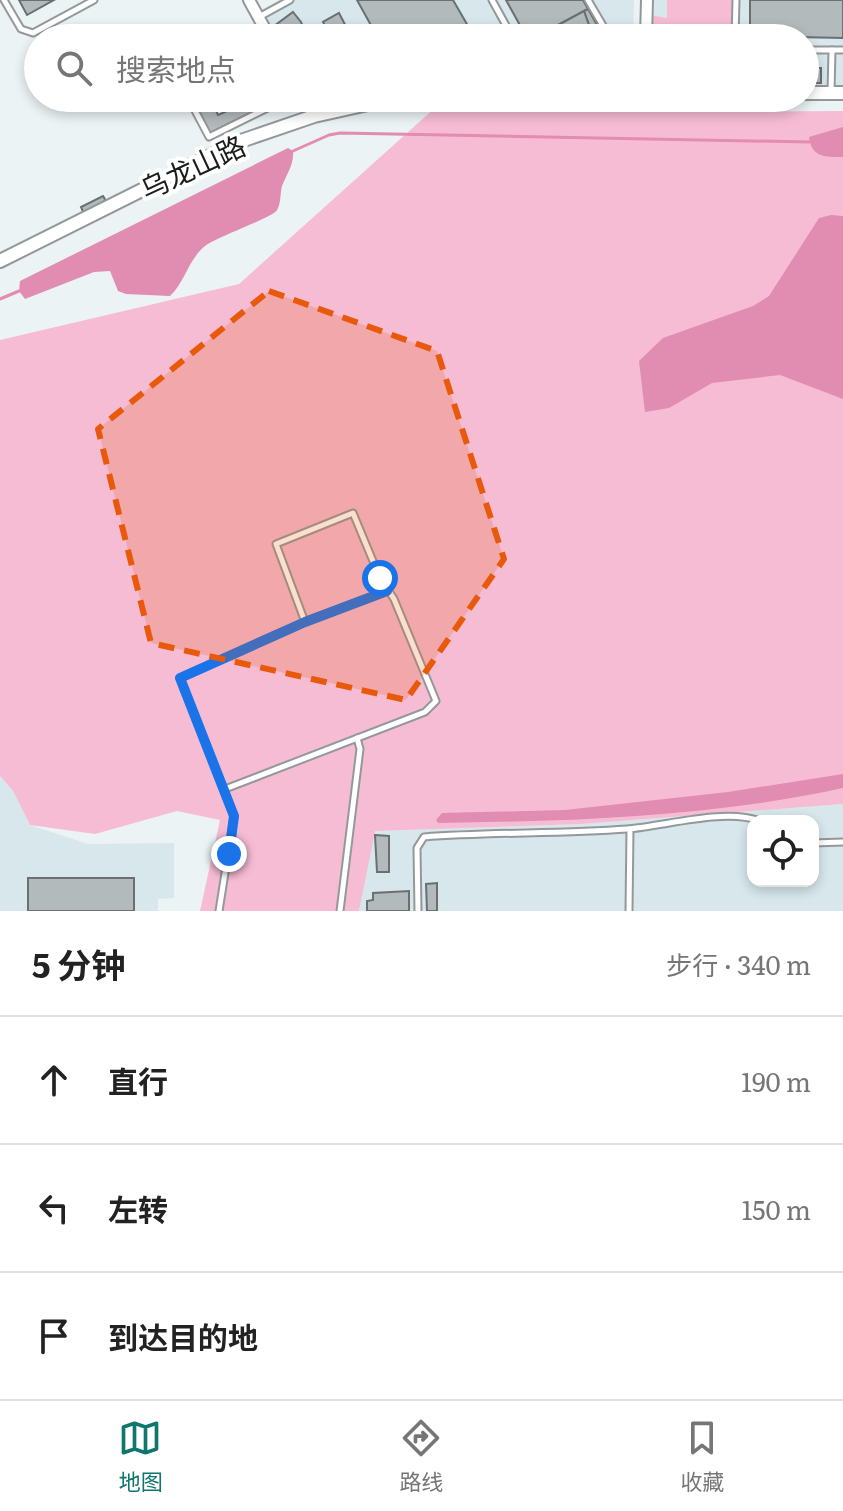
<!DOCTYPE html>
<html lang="zh">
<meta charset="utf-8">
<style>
:root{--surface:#fff;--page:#f2f2f2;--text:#222;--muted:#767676;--line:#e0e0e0;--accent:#0f766e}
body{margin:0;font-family:Literata,"Noto Sans SC",serif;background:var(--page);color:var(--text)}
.controls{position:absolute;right:24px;bottom:24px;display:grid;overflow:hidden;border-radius:16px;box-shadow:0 4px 12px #0003}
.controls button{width:72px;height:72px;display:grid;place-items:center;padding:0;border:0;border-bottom:2px solid var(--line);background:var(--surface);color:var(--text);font:40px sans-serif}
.stop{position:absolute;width:24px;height:24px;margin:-18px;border:6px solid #1a73e8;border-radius:50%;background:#fff}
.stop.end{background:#1a73e8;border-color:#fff;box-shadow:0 2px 8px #0008}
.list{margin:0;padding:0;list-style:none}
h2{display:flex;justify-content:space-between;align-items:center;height:104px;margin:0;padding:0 32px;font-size:34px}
h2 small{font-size:26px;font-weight:400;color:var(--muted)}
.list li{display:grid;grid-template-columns:52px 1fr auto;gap:24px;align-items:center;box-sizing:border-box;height:128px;padding:0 32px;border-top:2px solid var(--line)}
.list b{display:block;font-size:30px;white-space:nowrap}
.list em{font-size:26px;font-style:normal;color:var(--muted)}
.icon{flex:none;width:44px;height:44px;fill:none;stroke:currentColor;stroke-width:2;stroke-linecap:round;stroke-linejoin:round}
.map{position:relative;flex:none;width:843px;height:911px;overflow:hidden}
.search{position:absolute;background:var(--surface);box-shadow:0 4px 12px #0003;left:24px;right:24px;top:24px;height:88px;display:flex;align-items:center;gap:20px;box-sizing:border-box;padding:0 28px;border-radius:44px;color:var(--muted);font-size:30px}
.sheet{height:488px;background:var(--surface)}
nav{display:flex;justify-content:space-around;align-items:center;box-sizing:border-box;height:112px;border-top:2px solid var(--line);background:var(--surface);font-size:22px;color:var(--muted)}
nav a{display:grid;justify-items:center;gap:4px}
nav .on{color:var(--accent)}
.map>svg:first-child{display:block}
.built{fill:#d7e7ec;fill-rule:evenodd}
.green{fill:#f6bcd3}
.water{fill:#e18cb1}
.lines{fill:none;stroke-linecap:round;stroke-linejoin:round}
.stream{stroke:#e18cb1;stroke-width:3}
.building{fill:#b3babc;stroke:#6a7072;stroke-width:2}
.service-casing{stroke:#93999b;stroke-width:9}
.minor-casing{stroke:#93999b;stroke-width:14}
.tertiary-casing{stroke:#93999b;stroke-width:16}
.service{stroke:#fff;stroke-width:5}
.minor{stroke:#fff;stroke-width:10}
.tertiary{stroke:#fff;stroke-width:12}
.route{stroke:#1a73e8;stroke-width:10}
.marked{fill:#e8590c;fill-opacity:0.2;stroke:#e8590c;stroke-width:6;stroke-dasharray:16 10;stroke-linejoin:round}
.labels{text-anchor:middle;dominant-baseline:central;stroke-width:8;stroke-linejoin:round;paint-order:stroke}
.street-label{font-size:28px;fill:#1a1c1d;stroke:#fff}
</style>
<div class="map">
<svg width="843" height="911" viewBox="0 0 843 911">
<rect width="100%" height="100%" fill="#ecf3f5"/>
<g class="built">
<polygon points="279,0 634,0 633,38 274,38 259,11"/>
<polygon points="653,0 843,0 843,87 805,87 805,38 653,38"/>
<polygon points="307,98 373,98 319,109"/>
<polygon points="0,776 13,791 30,825 88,844 174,843 174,898 158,899 158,911 0,911"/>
<path d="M 843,804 L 843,911 L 359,911 L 374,831 L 581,824 ZM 753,821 L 813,821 L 813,881 L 753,881 Z"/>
</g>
<g class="green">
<polygon points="667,0 732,0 732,38 650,38 650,15 667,18"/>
<polygon points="437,106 673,112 843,111 843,804 581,824 375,831 359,911 200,911 220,820 177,811 95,834 30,825 13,791 0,776 0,340 239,284"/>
</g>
<g class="water">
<path d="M 843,127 L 843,157 C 825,157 812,158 809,137 Z"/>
<path d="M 288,148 L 293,151 C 294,165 287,173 282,186 C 280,194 281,203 277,210 C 274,217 219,236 205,246 C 188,260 185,282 170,296 L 126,294 L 118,291 L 110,271 L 94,272 L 25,299 L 19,291 L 20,281 Z"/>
<polygon points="831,215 843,216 843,399 780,375 712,383 669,408 645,412 639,361 663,338 753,306 769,296 819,218"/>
<path d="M 843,774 L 843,788 C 710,817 573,821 438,823 L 436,820 L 442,813 L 565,810 L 728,792 Z"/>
</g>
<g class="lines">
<g class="stream">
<polyline points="293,151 329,135 340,133 809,142"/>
<polyline points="0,299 19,291"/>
</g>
</g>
<g class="building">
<polygon points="19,0 54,0 27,15"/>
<polygon points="357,0 453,0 475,38 378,38"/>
<polygon points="506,0 583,0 588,9 534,38 527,38"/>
<polygon points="750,0 843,0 843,38 750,36"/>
<polygon points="588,9 597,25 590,28 584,11"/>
<polygon points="584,11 590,28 572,38 534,38"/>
<polygon points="293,12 301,22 308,38 287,38 280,25 275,28 274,26"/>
<polygon points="339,13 352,38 332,38 323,22"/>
<rect x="808" y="68" width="13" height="15"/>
<polygon points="225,98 229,98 233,108 240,104 236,98 275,98 276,100 210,133 199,111 213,104 218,115 225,112 219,102"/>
<polygon points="103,196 105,199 103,204 84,214 81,207"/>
<polygon points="375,835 389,836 389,872 377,872"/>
<rect x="28" y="878" width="106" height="33"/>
<polygon points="437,883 437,911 427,911 426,884"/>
<polygon points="409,891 409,911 367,911 367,901 373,900 373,893"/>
</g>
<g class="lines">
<defs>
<g id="service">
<polyline points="4,0 21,29 33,33 94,0"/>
<polyline points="492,0 513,38"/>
<polyline points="588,0 605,29 592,38"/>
<polyline points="259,17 290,0"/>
<polyline points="735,38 736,0"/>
<polyline points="805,50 843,50"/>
<polyline points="831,92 832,50"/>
<polyline points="207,98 192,105 209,137 280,102"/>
<polyline points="225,789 425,712 436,701 394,599 380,578 353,513 276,544 305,622"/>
<polyline points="813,843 843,842"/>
<polyline points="219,911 234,816 180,678 305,622 387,591"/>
<polyline points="340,911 360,749 357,738"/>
<path d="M 418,911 L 417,848 L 424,837 C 492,832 559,834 627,829 C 666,826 724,808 760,821"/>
<polyline points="629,911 630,829"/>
</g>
<g id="minor">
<polyline points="249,0 270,38"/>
<polyline points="646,38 647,0"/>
<polyline points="304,98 314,116"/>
</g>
<g id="tertiary">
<polyline points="805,93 843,93"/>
<polyline points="0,261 238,142 314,116 395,98"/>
</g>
</defs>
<use href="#service" class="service-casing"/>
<use href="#minor" class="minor-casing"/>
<use href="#tertiary" class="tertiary-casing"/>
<use href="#service" class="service"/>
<use href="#minor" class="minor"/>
<use href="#tertiary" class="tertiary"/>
</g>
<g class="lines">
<polyline class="route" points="229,854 234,816 180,678 305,622 387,591 380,578"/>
</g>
<path class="marked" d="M 269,291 L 437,351 L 504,559 L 406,700 L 151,643 L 98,429 Z"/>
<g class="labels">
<g class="street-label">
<text transform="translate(192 166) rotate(-25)">乌龙山路</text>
</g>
</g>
</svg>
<div class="controls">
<button><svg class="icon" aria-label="locate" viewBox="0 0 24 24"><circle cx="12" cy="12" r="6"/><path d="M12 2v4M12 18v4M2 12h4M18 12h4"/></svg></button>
</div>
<div class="stop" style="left:380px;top:578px"></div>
<div class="stop end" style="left:229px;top:854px"></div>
<div class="search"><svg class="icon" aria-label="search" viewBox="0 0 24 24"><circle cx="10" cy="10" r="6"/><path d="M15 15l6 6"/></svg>搜索地点</div>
</div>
<section class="sheet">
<h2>5 分钟<small>步行 · 340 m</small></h2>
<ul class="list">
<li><svg class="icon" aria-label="ahead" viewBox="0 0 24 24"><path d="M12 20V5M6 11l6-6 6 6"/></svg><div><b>直行</b></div><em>190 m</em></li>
<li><svg class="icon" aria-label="left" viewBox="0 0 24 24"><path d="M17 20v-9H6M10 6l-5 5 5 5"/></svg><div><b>左转</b></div><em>150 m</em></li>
<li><svg class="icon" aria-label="arrive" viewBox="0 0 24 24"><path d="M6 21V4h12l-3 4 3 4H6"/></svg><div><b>到达目的地</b></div></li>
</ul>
</section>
<nav>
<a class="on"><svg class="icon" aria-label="map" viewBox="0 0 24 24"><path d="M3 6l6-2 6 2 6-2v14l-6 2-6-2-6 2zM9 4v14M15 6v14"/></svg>地图</a>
<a><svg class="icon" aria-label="directions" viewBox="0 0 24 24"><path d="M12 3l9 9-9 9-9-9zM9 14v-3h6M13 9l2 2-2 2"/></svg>路线</a>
<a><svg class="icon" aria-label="saved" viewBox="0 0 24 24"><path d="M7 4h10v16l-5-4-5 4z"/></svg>收藏</a>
</nav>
